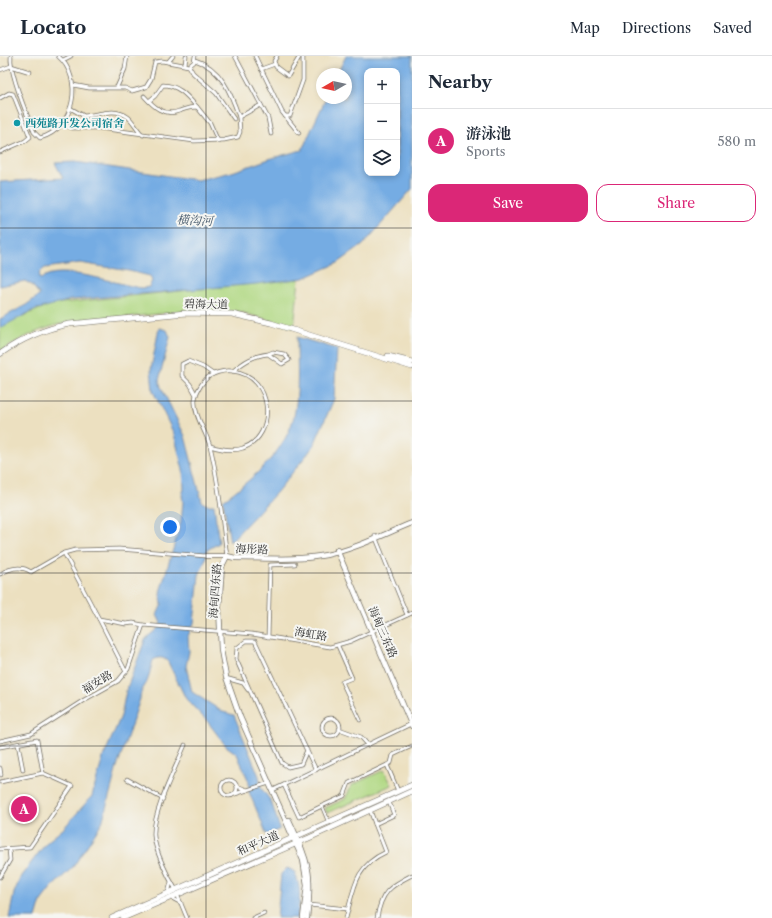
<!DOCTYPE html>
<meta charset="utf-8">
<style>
:root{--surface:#fff;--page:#f2f2f3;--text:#1f2937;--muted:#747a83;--line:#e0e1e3;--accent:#db2777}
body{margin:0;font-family:"Libre Caslon Text","Noto Serif SC",serif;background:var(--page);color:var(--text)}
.controls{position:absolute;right:12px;top:12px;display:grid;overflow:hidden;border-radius:8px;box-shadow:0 2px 6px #0003}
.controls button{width:36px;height:36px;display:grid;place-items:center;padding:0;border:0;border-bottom:1px solid var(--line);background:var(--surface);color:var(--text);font:20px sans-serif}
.compass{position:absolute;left:316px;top:12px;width:36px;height:36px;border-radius:50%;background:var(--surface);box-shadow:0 2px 6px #0003;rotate:261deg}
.you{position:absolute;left:170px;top:471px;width:14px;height:14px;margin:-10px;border:3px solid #fff;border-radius:50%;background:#1a73e8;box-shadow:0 0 0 6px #1a73e833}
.badge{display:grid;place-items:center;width:26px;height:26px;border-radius:50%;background:var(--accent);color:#fff;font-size:13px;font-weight:700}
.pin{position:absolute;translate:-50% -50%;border:2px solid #fff;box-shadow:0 1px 4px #0006}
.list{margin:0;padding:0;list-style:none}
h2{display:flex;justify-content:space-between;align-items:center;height:52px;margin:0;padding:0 16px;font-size:17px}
h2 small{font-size:13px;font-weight:400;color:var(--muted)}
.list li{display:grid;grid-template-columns:26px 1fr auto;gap:12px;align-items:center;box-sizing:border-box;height:64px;padding:0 16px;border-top:1px solid var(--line)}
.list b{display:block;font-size:15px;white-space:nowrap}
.list p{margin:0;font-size:13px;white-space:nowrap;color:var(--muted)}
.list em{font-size:13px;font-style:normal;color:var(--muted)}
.actions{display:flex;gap:8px;padding:12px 16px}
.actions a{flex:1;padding:9px 0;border:1px solid var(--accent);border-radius:12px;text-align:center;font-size:14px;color:var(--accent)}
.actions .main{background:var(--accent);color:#fff}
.icon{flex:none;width:22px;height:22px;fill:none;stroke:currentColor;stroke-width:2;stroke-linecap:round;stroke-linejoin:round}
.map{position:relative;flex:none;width:412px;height:862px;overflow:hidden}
header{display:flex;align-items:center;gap:24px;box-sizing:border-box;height:56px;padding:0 20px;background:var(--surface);border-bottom:1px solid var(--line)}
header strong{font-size:19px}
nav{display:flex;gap:22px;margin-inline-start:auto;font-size:14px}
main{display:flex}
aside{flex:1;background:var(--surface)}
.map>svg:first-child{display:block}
.green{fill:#b0d882;stroke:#6e8256}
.water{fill:#74ace3;stroke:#506c87;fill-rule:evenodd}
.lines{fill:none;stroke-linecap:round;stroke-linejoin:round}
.minor-casing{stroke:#6f6a5f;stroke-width:4.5}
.tertiary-casing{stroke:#6f6a5f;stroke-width:5.5}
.secondary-casing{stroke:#6f6a5f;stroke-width:6}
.primary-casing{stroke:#6f6a5f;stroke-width:6}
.minor{stroke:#fff;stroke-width:3}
.tertiary{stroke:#fff;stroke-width:4}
.secondary{stroke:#fff;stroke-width:4.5}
.primary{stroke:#fff;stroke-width:5}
.grid{fill:none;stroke:#2b2b2b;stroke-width:1;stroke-opacity:0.55}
.culture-dot{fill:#0f9aa8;stroke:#f6f6f2;stroke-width:1.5}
.labels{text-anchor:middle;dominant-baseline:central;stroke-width:4;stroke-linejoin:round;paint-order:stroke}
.culture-label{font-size:11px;font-weight:bold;fill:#0d838f;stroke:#f6f6f2;text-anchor:start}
.street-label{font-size:11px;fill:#2b2b2b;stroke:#f6f6f2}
.water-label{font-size:12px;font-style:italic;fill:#45586b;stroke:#f6f6f2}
</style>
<header>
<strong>Locato</strong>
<nav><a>Map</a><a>Directions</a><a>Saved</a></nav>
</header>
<main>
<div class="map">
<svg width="412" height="862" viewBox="0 0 412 862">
<rect width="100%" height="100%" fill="#f6f6f2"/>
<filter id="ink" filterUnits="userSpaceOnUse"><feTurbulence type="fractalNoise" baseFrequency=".025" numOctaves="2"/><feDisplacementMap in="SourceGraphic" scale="8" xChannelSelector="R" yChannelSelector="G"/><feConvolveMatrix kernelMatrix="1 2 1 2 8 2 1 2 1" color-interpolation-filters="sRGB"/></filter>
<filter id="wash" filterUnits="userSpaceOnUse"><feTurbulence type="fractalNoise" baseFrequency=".012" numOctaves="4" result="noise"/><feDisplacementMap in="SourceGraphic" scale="16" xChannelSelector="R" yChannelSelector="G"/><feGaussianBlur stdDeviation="0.9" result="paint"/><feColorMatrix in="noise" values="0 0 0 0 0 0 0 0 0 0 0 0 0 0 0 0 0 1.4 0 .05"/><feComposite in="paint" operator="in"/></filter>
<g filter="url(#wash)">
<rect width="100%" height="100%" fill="#ece0c0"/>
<g class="green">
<path d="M 299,223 L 294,272 L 241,256 L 199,254 L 65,267 C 42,272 20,282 0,296 L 0,272 L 8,266 L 52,248 Z"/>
<polygon points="384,714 392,729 327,757 325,752 345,743 352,729"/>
<polygon points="24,745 33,750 27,759 18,757 17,751 19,747"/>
</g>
<g class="water">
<path d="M 346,0 L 412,0 L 412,133 L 363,189 L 338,207 L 304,222 L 256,228 L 71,244 L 34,254 L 0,272 L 0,263 L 26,249 L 40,239 L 32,229 L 25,225 L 0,230 L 0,126 L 63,122 L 55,107 L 75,106 L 197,124 L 232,116 L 272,102 L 302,94 L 326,42 L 346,42 L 346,18 L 337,18 ZM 367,15 L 397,15 L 397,117 L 367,117 ZM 80,207 L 129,215 L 150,220 L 152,225 L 149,231 L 142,232 C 122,230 58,206 41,223 L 39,222 L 40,216 L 45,212 Z"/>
<path d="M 159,272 L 167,274 L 170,281 L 159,324 L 161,331 L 185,380 L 202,446 L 207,449 L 214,449 L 219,487 L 207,494 L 205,505 L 199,519 L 194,567 L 188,580 L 189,596 L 186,610 L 192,636 L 223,656 L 234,659 L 259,720 L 261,732 L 271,745 L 280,773 L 267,779 L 249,736 L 249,726 L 237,698 L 226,690 L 207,665 L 186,643 L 167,604 C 161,601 159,601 153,604 C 151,610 150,617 148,623 C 146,630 140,634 140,643 L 117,711 L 102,767 L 73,811 L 51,832 L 41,845 L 36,862 L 9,862 L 14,837 L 21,820 L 47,786 L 63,773 L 92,740 L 103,702 L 121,660 L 126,635 L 145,584 C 150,577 157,576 161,567 L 157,559 L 162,548 L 160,536 L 181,467 L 183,446 L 182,439 L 184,433 L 183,414 L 174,378 L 153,335 L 151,313 Z"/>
<path d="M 297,281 L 337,293 L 334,343 L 313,391 L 276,437 L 230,486 L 223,444 C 253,423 289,393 295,355 C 299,331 297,305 297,281 Z"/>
<path d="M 287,812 L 294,815 C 302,832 300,844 297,862 L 277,862 L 281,818 Z"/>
</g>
</g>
<g filter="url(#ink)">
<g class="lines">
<defs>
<g id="minor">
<path d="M 11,0 C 9,17 27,59 34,76 L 40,82 C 75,73 84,22 58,0"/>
<polyline points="235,0 268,62 271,78"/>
<polyline points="255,0 282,56 299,77"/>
<polyline points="277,0 274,5 276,11 288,20 300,0"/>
<polyline points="63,4 71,0"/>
<path d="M 195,4 C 221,12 231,37 239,61"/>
<polyline points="168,6 173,0"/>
<polyline points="185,9 186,0"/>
<polyline points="189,10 193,17 216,37 234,63"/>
<polyline points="261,13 275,8"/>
<polyline points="0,14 11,10 30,16"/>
<polyline points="73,29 89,32 125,32 132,35 146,31 151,23 155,6 162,5 189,10 194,6 195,0"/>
<polyline points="117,31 125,13 127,0"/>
<path d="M 144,40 C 153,50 164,61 179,55 C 185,53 190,51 197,51 L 210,67 L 218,85"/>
<polyline points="0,42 9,37 13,38 30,81 25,85 0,96"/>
<path d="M 149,45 L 155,40 L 163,29 C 179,29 188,41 197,51"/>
<path d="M 70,52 L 84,60 C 99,59 114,51 128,61 C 134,66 137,74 143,79"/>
<polyline points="285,60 290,60 303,24 303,0"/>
<polyline points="62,68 72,72 99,72 194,85 224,84 238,81 240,76 239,61 261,49"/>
<path d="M 233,315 C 245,305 253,300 268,298 L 282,308 L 289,304 L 284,298 L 273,296 L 268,298"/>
<polyline points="196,339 190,328 182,320 182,308 188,305 203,311 213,318"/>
<path d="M 210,390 C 220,393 233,396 243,392 C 277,381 275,319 232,315 C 224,314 212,317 206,323 C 201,328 194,339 195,347 C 195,362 206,375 210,390 C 219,425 222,464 227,500"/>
<polyline points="375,480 407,559"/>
<polyline points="64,497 99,563 126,568 133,567 143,569"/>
<path d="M 0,518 C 10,512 21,509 31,516 L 64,497 L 75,494 L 119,493 L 206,500"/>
<polyline points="99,563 126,616"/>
<polyline points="268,581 270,509 295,508"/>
<polyline points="338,590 352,622 342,626 360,664"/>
<polyline points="229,623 243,627 248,634"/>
<circle cx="331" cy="671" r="9"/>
<polyline points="339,673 361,681 368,689"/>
<polyline points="0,685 31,678 84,644 118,625 128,613 143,569 252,578 330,591 351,585 412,557"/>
<polyline points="18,688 23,714"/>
<polyline points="0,691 37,684 43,717"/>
<polyline points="307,694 301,708 288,711 282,707 236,603 237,592 246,585 255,585 316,714"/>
<polyline points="387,709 398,735"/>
<polyline points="0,712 1,719"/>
<polyline points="127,723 163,743"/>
<circle cx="229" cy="732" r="8"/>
<polyline points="0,726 43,717 72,730 30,791 0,793"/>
<polyline points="284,729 299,761 322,750 329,767"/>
<polyline points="237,730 247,734"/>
<polyline points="275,733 411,668"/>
<polyline points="235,738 269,727"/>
<polyline points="322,750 344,740 349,727 391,707 393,699 412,690"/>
<polyline points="370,754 375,768"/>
<polyline points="0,821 10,804 9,793"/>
<path d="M 176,834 C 168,821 155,795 154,780 C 152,757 176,711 185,689"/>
<polyline points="168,837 171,826"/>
<polyline points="177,838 187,862"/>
<polyline points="170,841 181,847"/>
<polyline points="309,849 348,853"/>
<polyline points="253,862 264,857"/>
<path d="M 346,862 C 354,832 355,810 386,796 L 375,768 L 394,759 L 389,746"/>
<path d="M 377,862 C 381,836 390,830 412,819"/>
</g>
<polyline id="tertiary" points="206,500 227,500"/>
<g id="secondary">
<polyline points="337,494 412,670"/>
<polyline points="227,500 222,510 219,551 221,594 226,621 240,661 303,804 307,829 303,862"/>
<path d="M 227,500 L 235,502 C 265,502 297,505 326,499 C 356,493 384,478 412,467"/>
<path d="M 289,764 C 308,806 313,815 307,862"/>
</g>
<g id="primary">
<path d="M 0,298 C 21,283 44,273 69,268 L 186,257 L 232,258 L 271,267 L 412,311"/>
<polyline points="388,300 412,306"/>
<polyline points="112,862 412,729"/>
<polyline points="123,862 309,782 412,735"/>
</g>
</defs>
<use href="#minor" class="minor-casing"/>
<use href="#tertiary" class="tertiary-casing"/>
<use href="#secondary" class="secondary-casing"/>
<use href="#primary" class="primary-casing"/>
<use href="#minor" class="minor"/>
<use href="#tertiary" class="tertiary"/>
<use href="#secondary" class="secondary"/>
<use href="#primary" class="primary"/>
</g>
</g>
<path class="grid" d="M 206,0 L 206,862M 0,172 L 412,172M 0,345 L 412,345M 0,517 L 412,517M 0,690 L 412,690"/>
<circle class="culture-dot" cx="17" cy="67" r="4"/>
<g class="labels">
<g class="culture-label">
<text x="25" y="67">西苑路开发公司宿舍</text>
</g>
<g class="street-label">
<text transform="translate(206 248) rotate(1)">碧海大道</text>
<text transform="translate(252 493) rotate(2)">海彤路</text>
<text transform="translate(215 535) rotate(-86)">海甸四东路</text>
<text transform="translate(383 576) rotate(66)">海甸三东路</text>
<text transform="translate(311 578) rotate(9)">海虹路</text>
<text transform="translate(97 626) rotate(-31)">福安路</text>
<text transform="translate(258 787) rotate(-24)">和平大道</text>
</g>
<g class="water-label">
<text transform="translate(195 164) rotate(2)">横沟河</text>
</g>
</g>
</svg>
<div class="controls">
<button>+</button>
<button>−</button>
<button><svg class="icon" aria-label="layers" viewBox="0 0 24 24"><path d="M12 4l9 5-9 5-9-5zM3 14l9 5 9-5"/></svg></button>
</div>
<svg class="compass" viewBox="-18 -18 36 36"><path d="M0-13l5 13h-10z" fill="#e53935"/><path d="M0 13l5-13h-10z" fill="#747a83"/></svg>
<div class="you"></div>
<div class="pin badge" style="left:24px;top:753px">A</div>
</div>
<aside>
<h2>Nearby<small></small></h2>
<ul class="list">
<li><span class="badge">A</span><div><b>游泳池</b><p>Sports</p></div><em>580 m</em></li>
</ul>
<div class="actions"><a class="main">Save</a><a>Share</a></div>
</aside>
</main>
